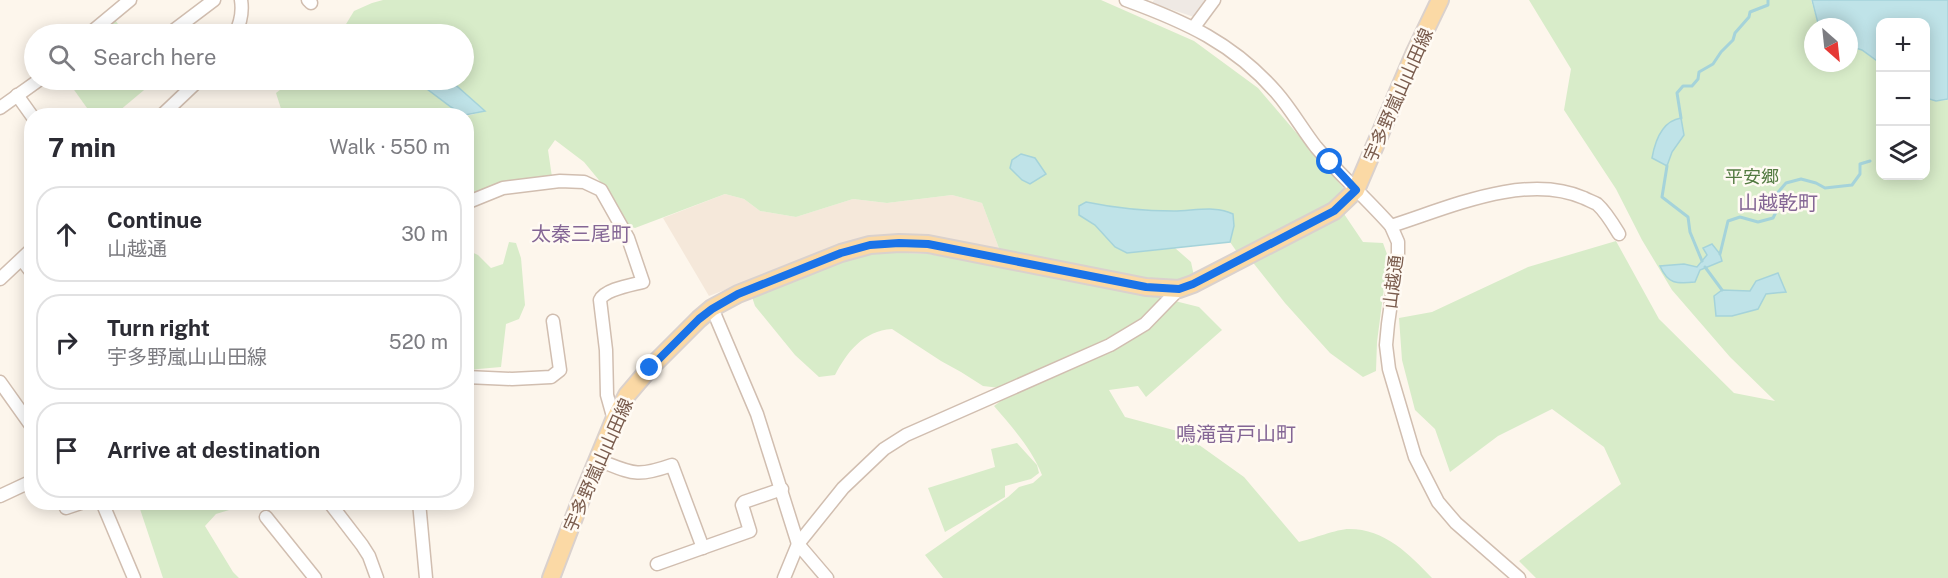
<!DOCTYPE html>
<meta charset="utf-8">
<style>
:root{--surface:#fff;--page:#f7f7f7;--text:#2b2b33;--muted:#7c7c81;--line:#e1e1e2}
body{margin:0;font-family:"Public Sans","Noto Sans JP",sans-serif;background:var(--page);color:var(--text)}
.controls{position:absolute;right:18px;top:18px;display:grid;overflow:hidden;border-radius:12px;box-shadow:0 3px 15px #0003}
.controls button{width:54px;height:54px;display:grid;place-items:center;padding:0;border:0;border-bottom:2px solid var(--line);background:var(--surface);color:var(--text);font:30px sans-serif}
.compass{position:absolute;left:1804px;top:18px;width:54px;height:54px;border-radius:50%;background:var(--surface);box-shadow:0 3px 15px #0003;rotate:153deg}
.stop{position:absolute;width:18px;height:18px;margin:-14px;border:4px solid #1a73e8;border-radius:50%;background:#fff}
.stop.end{background:#1a73e8;border-color:#fff;box-shadow:0 2px 6px #0008}
.list{margin:0;padding:0;list-style:none}
h2{display:flex;justify-content:space-between;align-items:center;height:78px;margin:0;padding:0 24px;font-size:26px}
h2 small{font-size:20px;font-weight:400;color:var(--muted)}
.list li{display:grid;grid-template-columns:39px 1fr auto;gap:18px;align-items:center;box-sizing:border-box;height:96px;margin:0 12px 12px;padding:0 12px;border:2px solid var(--line);border-radius:24px}
.list b{display:block;font-size:22px;white-space:nowrap}
.list p{margin:0;font-size:20px;white-space:nowrap;color:var(--muted)}
.list em{font-size:20px;font-style:normal;color:var(--muted)}
.icon{flex:none;width:33px;height:33px;fill:none;stroke:currentColor;stroke-width:2;stroke-linecap:round;stroke-linejoin:round}
.map{position:relative;flex:none;width:1948px;height:578px;overflow:hidden}
.search{position:absolute;background:var(--surface);box-shadow:0 3px 15px #0003;left:24px;top:24px;width:450px;height:66px;display:flex;align-items:center;gap:15px;box-sizing:border-box;padding:0 21px;border-radius:33px;color:var(--muted);font-size:22px}
.panel{position:absolute;background:var(--surface);box-shadow:0 3px 15px #0003;left:24px;top:108px;width:450px;height:402px;border-radius:24px}
.map>svg:first-child{display:block}
.residential{fill:#f5e8da}
.industrial{fill:#efe9e4}
.green{fill:#d8ecc9}
.water{fill:#bfe3e8;stroke:#a5d3da;stroke-width:1.5}
.lines{fill:none;stroke-linecap:round;stroke-linejoin:round}
.stream{stroke:#a5d3da;stroke-width:3}
.minor-casing{stroke:#d1beb0;stroke-width:15}
.major-casing{stroke:#dad1cd;stroke-width:20}
.minor{stroke:#fff;stroke-width:12}
.major{stroke:#fbd9a5;stroke-width:16}
.route{stroke:#1a73e8;stroke-width:8}
.labels{text-anchor:middle;dominant-baseline:central;stroke-width:5;stroke-linejoin:round;paint-order:stroke}
.street-label{font-size:18px;fill:#7a5c4d;stroke:#fffaf3}
.park-label{font-size:18px;fill:#537a41;stroke:#fffaf3}
.neighbourhood-label{font-size:20px;fill:#846695;stroke:#fffaf3}
</style>
<div class="map">
<svg width="1948" height="578" viewBox="0 0 1948 578">
<rect width="100%" height="100%" fill="#fdf6ec"/>
<polygon class="residential" points="725,194 744,199 760,211 796,217 853,199 887,203 952,195 982,203 1000,251 856,240 709,296 663,218"/>
<polygon class="industrial" points="1154,0 1208,0 1194,17 1152,3"/>
<g class="green">
<path d="M 383,0 L 1101,0 L 1194,41 L 1258,88 L 1346,191 L 1336,202 L 1363,242 L 1383,243 L 1388,257 L 1377,342 L 1376,371 L 1363,377 L 1330,353 L 1285,303 L 1243,250 L 1237,252 L 1230,242 L 1234,226 L 1233,214 C 1209,208 1196,211 1172,211 C 1143,211 1115,208 1086,202 L 1079,215 L 1095,225 L 1115,247 L 1127,253 L 1175,248 L 1191,262 L 1194,276 L 1157,285 L 1000,251 L 982,203 L 952,195 L 887,203 L 853,199 L 796,217 L 760,211 L 744,199 L 725,194 L 635,228 L 623,224 L 603,185 L 584,162 L 555,140 L 548,150 L 552,177 L 467,197 L 467,116 L 485,111 L 450,80 L 464,80 L 464,34 L 412,34 L 402,29 C 387,32 379,31 366,25 L 361,27 L 356,34 L 340,34 L 354,11 L 372,3 Z"/>
<polygon points="1529,0 1811,0 1819,27 1813,27 1813,63 1849,63 1849,46 1862,50 1880,62 1880,176 1926,176 1926,96 1936,101 1948,100 1948,578 1536,578 1519,561 1621,484 1604,447 1552,409 1498,436 1450,472 1435,429 1415,410 1402,360 1399,318 1432,312 1528,267 1616,241 1659,319 1734,393 1775,401 1730,357 1672,290 1642,240 1616,189 1564,110 1571,69"/>
<polygon points="113,17 125,34 93,34"/>
<polygon points="67,80 156,80 113,116 92,115"/>
<polygon points="293,80 415,80 451,107 465,115 378,115 375,110 358,108 346,115 282,115 283,115 276,93"/>
<polygon points="509,242 516,243 521,258 525,305 519,319 506,324 501,367 467,370 467,250 478,255 491,268 503,264"/>
<path d="M 881,252 L 929,254 L 1165,296 L 1142,320 L 1107,342 L 1000,388 L 983,386 L 961,372 L 941,361 L 892,329 C 863,331 847,352 835,375 L 819,377 L 795,355 L 755,306 L 752,297 L 841,261 Z"/>
<path d="M 1175,301 L 1199,307 L 1222,330 L 1146,397 L 1138,386 L 1109,390 L 1125,417 L 1181,432 L 1244,477 L 1299,542 C 1312,539 1337,529 1349,529 C 1385,529 1409,554 1432,578 L 943,578 L 925,555 L 1008,497 L 1019,487 L 1033,483 L 1042,475 C 1032,449 1012,427 994,406 L 1002,400 L 1112,349 Z"/>
<polygon points="1017,443 1037,465 1039,473 1031,479 1005,486 1005,497 945,532 928,488 995,467 991,449"/>
<polygon points="138,503 252,503 216,514 205,526 233,572 239,578 163,578"/>
</g>
<g class="water">
<polygon points="1812,0 1948,0 1948,99 1936,101 1926,98 1926,22 1880,22 1880,63 1862,50 1849,46 1849,27 1819,27"/>
<path d="M 366,25 C 379,31 387,32 402,29 L 412,34 L 356,34 L 361,27 Z"/>
<polygon points="415,80 450,80 485,111 465,115 451,107"/>
<path d="M 1681,118 L 1684,135 L 1672,152 L 1667,166 L 1652,158 C 1655,141 1662,121 1681,118 Z"/>
<polygon points="1021,154 1035,158 1046,174 1030,184 1022,180 1010,168 1012,160"/>
<path d="M 1086,202 C 1115,208 1144,211 1174,211 C 1193,211 1216,205 1233,214 L 1234,226 L 1230,242 L 1127,253 L 1115,247 L 1095,225 L 1079,215 L 1079,206 Z"/>
<path d="M 1712,244 L 1720,254 L 1722,261 L 1700,270 L 1695,282 C 1676,284 1668,284 1660,266 L 1684,264 L 1697,267 L 1707,255 L 1703,248 Z"/>
<polygon points="1778,273 1786,292 1766,294 1758,309 1732,316 1716,316 1714,296 1722,290 1750,291 1756,281"/>
</g>
<g class="lines">
<g class="stream">
<polyline points="1681,118 1677,93 1683,86 1692,86 1698,79 1699,72 1713,64 1721,52 1733,40 1735,33 1749,17 1750,12 1768,5 1768,0"/>
<polyline points="1667,166 1662,197 1688,217 1690,232 1702,261"/>
<polyline points="1720,254 1728,221 1740,217 1758,222 1773,218 1778,208 1774,197 1786,183 1801,179 1816,183 1825,188 1852,185 1860,174 1860,164 1870,161"/>
<polyline points="1705,267 1722,290"/>
</g>
<defs>
<g id="minor">
<polyline points="308,0 311,3"/>
<path d="M 1126,0 C 1186,22 1233,43 1276,92 C 1291,109 1302,129 1316,147 C 1340,175 1367,199 1391,226 L 1398,242 L 1398,253 L 1388,324 L 1386,345 L 1389,369 L 1415,457 L 1438,502 L 1456,523 L 1519,578"/>
<polyline points="1194,27 1214,0"/>
<polyline points="89,34 130,0"/>
<polyline points="169,34 214,0"/>
<path d="M 235,34 C 240,24 243,12 241,0"/>
<polyline points="17,95 32,116"/>
<polyline points="0,108 39,80"/>
<polyline points="161,116 199,80"/>
<path d="M 466,203 L 503,188 L 560,181 L 584,182 L 601,190 L 628,238 L 643,282 C 632,285 605,289 600,300 L 606,350 L 607,395 L 614,420"/>
<path d="M 1391,226 C 1448,208 1526,172 1584,198 C 1588,200 1593,202 1597,204 C 1606,212 1613,224 1619,234"/>
<polyline points="22,260 32,273"/>
<polyline points="0,279 32,249"/>
<polyline points="712,308 757,414 798,544 827,578"/>
<polyline points="466,377 512,379 551,377 560,370 553,321"/>
<polyline points="0,382 32,427"/>
<path d="M 598,460 C 632,473 635,478 672,465 L 703,548"/>
<polyline points="0,496 32,481"/>
<polyline points="64,502 66,508 84,502"/>
<polyline points="102,502 134,578"/>
<polyline points="329,502 362,545 369,556 377,578"/>
<polyline points="419,502 426,578"/>
<polyline points="266,517 315,578"/>
<polyline points="657,564 750,531 742,505 744,502 782,489"/>
<polyline points="784,578 798,544 843,488 884,449 906,435 1110,345 1145,324 1179,289"/>
</g>
<polyline id="major" points="551,578 580,502 614,420 627,395 650,368 699,319 712,308 738,294 841,253 870,245 899,243 928,244 1146,287 1179,289 1193,284 1334,211 1356,190 1415,52 1440,0"/>
</defs>
<use href="#minor" class="minor-casing"/>
<use href="#major" class="major-casing"/>
<use href="#minor" class="minor"/>
<use href="#major" class="major"/>
</g>
<g class="lines">
<polyline class="route" points="650,368 699,319 712,309 738,294 841,253 870,245 899,243 928,244 1146,287 1179,289 1193,284 1334,211 1356,190 1330,162"/>
</g>
<g class="labels">
<g class="street-label">
<text transform="translate(1398 95) rotate(-66)">宇多野嵐山山田線</text>
<text transform="translate(1393 282) rotate(-83)">山越通</text>
<text transform="translate(598 465) rotate(-66)">宇多野嵐山山田線</text>
</g>
<g class="park-label">
<text x="1752" y="176">平安郷</text>
</g>
<g class="neighbourhood-label">
<text x="1778" y="203">山越乾町</text>
<text x="581" y="234">太秦三尾町</text>
<text x="1236" y="434">鳴滝音戸山町</text>
</g>
</g>
</svg>
<div class="controls">
<button>+</button>
<button>−</button>
<button><svg class="icon" aria-label="layers" viewBox="0 0 24 24"><path d="M12 4l9 5-9 5-9-5zM3 14l9 5 9-5"/></svg></button>
</div>
<svg class="compass" viewBox="-18 -18 36 36"><path d="M0-13l5 13h-10z" fill="#e53935"/><path d="M0 13l5-13h-10z" fill="#7c7c81"/></svg>
<div class="stop" style="left:1330px;top:162px"></div>
<div class="stop end" style="left:650px;top:368px"></div>
<div class="search"><svg class="icon" aria-label="search" viewBox="0 0 24 24"><circle cx="10" cy="10" r="6"/><path d="M15 15l6 6"/></svg>Search here</div>
<section class="panel">
<h2>7 min<small>Walk · 550 m</small></h2>
<ul class="list">
<li><svg class="icon" aria-label="ahead" viewBox="0 0 24 24"><path d="M12 20V5M6 11l6-6 6 6"/></svg><div><b>Continue</b><p>山越通</p></div><em>30 m</em></li>
<li><svg class="icon" aria-label="right" viewBox="0 0 24 24"><path d="M7 20v-9h11M14 6l5 5-5 5"/></svg><div><b>Turn right</b><p>宇多野嵐山山田線</p></div><em>520 m</em></li>
<li><svg class="icon" aria-label="arrive" viewBox="0 0 24 24"><path d="M6 21V4h12l-3 4 3 4H6"/></svg><div><b>Arrive at destination</b></div></li>
</ul>
</section>
</div>
